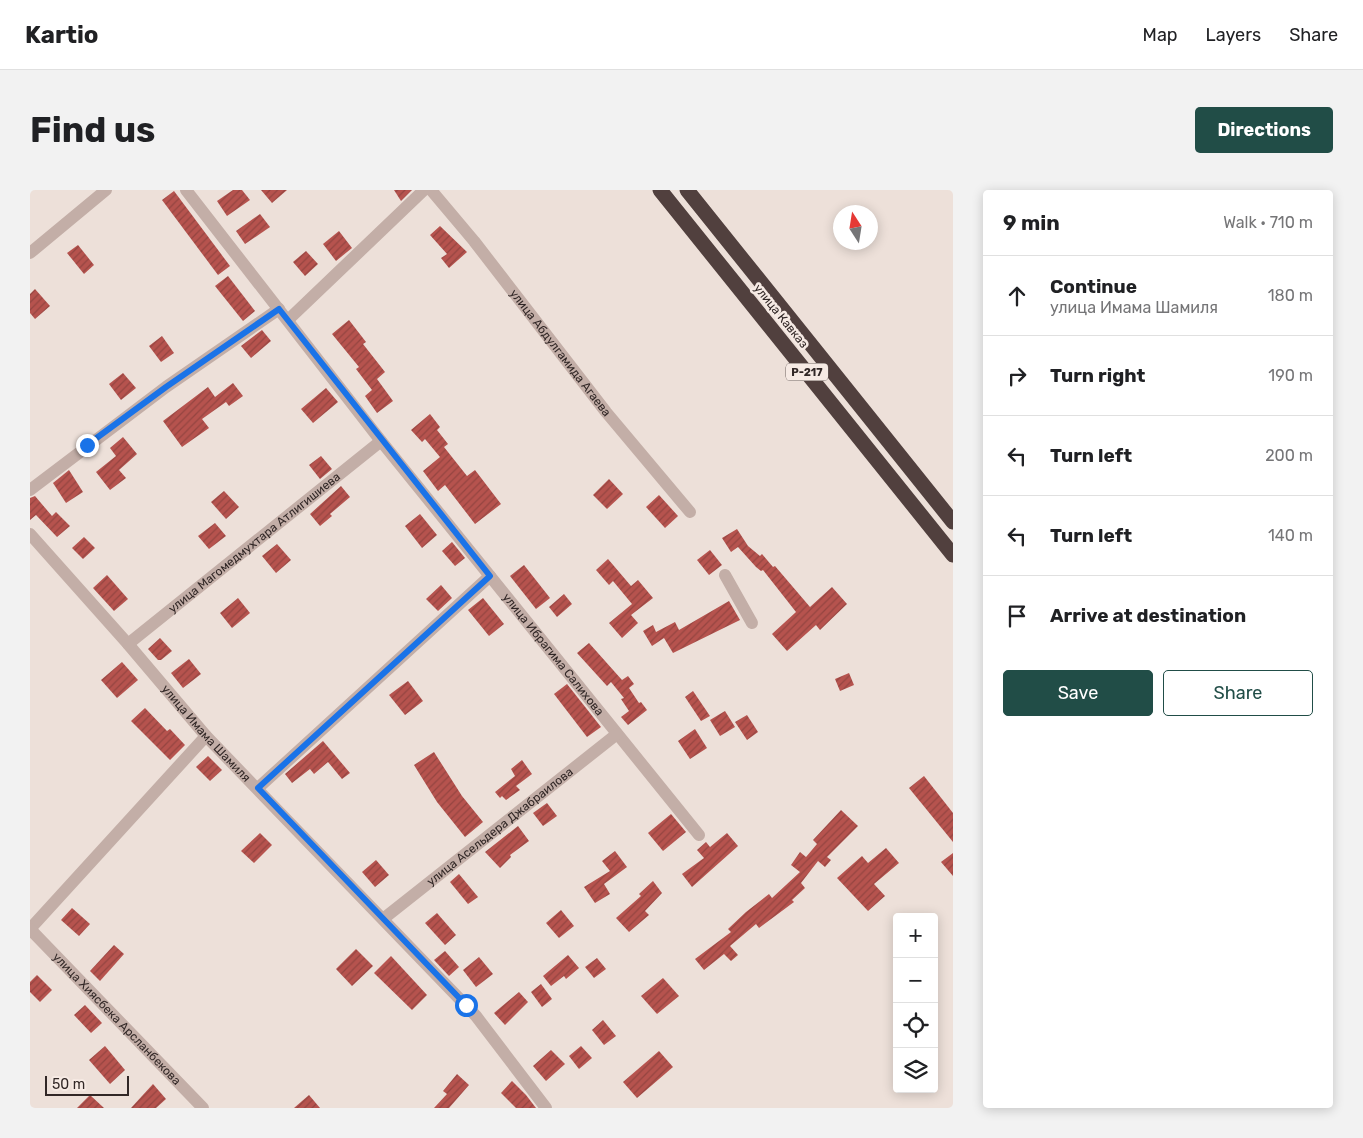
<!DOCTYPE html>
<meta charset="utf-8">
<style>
:root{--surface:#fff;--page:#f2f2f2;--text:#202124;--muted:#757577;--line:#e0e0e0;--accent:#214d47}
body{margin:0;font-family:Rubik,sans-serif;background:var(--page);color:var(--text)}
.controls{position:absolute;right:15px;bottom:15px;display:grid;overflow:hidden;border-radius:5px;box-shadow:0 2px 12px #0003}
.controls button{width:45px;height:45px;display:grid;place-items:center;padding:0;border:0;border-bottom:1px solid var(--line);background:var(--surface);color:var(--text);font:25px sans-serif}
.compass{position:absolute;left:803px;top:15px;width:45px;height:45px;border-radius:50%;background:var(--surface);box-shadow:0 2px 12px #0003;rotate:348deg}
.scale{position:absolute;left:15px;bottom:12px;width:84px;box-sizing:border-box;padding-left:5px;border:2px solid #312726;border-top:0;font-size:14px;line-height:18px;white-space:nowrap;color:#312726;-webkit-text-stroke:4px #f6eae4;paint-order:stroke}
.stop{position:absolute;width:15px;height:15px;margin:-11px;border:4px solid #1a73e8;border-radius:50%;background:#fff}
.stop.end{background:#1a73e8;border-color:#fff;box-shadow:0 1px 5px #0008}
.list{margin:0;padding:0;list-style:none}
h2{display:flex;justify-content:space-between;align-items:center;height:65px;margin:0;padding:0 20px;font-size:21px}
h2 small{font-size:16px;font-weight:400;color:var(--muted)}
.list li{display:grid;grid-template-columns:32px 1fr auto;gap:15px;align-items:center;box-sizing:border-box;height:80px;padding:0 20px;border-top:1px solid var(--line)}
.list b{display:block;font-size:19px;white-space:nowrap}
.list p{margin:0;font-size:16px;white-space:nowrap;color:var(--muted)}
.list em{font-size:16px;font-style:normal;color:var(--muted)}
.actions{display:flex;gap:10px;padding:15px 20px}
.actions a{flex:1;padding:11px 0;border:1px solid var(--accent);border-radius:5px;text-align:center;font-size:18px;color:var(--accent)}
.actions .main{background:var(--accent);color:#fff}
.icon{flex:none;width:28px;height:28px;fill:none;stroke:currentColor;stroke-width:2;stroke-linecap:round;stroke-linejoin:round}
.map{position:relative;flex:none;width:923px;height:918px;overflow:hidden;border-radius:5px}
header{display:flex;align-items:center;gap:30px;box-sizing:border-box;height:70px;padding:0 25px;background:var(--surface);border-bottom:1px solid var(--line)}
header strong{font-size:24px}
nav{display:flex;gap:28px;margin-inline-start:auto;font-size:18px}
.intro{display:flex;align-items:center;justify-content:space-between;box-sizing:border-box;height:120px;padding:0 30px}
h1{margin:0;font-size:35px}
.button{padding:12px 22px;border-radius:5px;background:var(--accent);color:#fff;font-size:18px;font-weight:700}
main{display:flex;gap:30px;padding:0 30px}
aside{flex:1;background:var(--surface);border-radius:5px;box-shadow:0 2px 12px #0003}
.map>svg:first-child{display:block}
.building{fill:url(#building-hatch)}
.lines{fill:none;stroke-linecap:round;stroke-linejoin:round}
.minor{stroke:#c3aea7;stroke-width:12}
.highway{stroke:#51403e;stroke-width:15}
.route{stroke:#1a73e8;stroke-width:6}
.labels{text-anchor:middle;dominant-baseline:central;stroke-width:5;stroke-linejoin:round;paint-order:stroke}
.shield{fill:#f6eae4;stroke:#6c625f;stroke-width:1}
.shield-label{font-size:11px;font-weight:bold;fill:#312726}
.street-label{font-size:12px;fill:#312726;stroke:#f6eae4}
</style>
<header>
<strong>Kartio</strong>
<nav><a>Map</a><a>Layers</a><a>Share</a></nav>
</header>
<div class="intro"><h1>Find us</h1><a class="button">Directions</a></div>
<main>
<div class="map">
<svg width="923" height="918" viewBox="0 0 923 918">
<defs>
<pattern id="building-hatch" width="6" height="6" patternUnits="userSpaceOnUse" patternTransform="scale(1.25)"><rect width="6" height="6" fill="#b6534e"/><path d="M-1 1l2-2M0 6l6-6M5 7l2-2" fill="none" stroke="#954541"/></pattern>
</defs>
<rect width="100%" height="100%" fill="#ede0d9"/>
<g class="building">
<polygon points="203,0 212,0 220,10 197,26 187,11"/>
<polygon points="231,0 257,0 242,13"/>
<polygon points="364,0 382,0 371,11"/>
<polygon points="144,1 200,76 188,85 132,10"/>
<polygon points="230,24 240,37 215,54 206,41"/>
<polygon points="410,36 437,62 419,78 411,68 417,64 400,45"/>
<polygon points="309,41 322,58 306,71 293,54"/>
<polygon points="48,55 64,75 54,84 37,63"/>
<polygon points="276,61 288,74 275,86 263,72"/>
<polygon points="198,86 225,121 213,131 185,96"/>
<polygon points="5,99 20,116 5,129 0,123 0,104"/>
<polygon points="319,130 336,152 333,154 355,182 347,189 363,211 347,223 335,206 342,200 326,179 329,177 302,144"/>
<polygon points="232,140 241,151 221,168 211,156"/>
<polygon points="132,146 144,163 131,172 119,156"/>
<polygon points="93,183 106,198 91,210 79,194"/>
<polygon points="203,193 213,206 199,216 196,212 172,229 179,238 152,257 133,231 178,197 185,207"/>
<polygon points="296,198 308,212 283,233 271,219"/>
<polygon points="400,224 410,237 407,240 418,254 414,257 437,286 445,280 471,314 445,334 415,295 408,301 393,281 410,267 395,249 392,252 381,240"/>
<polygon points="93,247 107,264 89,280 96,288 80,300 66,282 86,266 80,258"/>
<polygon points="291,266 302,279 290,289 279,275"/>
<polygon points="39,280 53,302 36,313 23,293"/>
<polygon points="579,289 593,304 577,319 563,305"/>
<polygon points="311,296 320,307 300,324 302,326 290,336 280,324"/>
<polygon points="194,301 209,317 196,329 181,312"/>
<polygon points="629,305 648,326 635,338 616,317"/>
<polygon points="5,306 22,326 26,322 40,336 27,347 6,325 0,330 0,308"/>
<polygon points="390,324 407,345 392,358 375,336"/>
<polygon points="185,333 196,346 179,359 168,346"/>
<polygon points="707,339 718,356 730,366 732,364 743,377 745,376 780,417 802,397 817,414 790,440 786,435 757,461 742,444 766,422 733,380 731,381 726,377 708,357 701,362 692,348"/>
<polygon points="54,347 65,358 53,369 42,358"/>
<polygon points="422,352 435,368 425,376 412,361"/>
<polygon points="247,354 261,370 246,383 232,366"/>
<polygon points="680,360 692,375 679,385 667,370"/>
<polygon points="578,369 601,396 608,390 623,408 601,425 608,433 592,448 579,433 602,414 583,391 579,395 566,380"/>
<polygon points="494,375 520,408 506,419 480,386"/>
<polygon points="77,385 98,409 84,421 63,398"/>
<polygon points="411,395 422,408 408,421 396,409"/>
<polygon points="534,404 542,414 527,427 519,417"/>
<polygon points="208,408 220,423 202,438 190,423"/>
<polygon points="453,408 474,434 459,446 438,420"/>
<polygon points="699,411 710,430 643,463 634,448 622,456 613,441 623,435 626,442 645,432 649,440"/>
<polygon points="130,448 142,461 131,470 128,470 118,459"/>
<polygon points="559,453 592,490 598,486 604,494 599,498 609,513 611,512 617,520 598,535 591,527 599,521 591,509 594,508 581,492 577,496 547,463"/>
<polygon points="159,469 171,484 153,498 141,483"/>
<polygon points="92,472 108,490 87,508 71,490"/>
<polygon points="819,483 824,495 810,501 805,489"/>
<polygon points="378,491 393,511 375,525 359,505"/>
<polygon points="537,494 571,537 557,547 524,504"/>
<polygon points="663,501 680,526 671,531 655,507"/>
<polygon points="115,518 137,541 140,539 155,555 140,570 101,531"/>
<polygon points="695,521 705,537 690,546 680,530"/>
<polygon points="717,525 728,542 717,550 705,532"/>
<polygon points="665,539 677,558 660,569 648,551"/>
<polygon points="293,551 320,583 312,589 298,572 284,584 280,579 262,593 255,584"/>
<polygon points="404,562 432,606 453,632 435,647 407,612 384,575"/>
<polygon points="178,566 192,580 180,591 166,577"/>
<polygon points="492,570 502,584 486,596 490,600 476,610 472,606 470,608 465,602 485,586 481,579"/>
<polygon points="894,586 923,623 923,652 879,598"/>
<polygon points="517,613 527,626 513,636 503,623"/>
<polygon points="811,620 828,636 797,667 801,670 795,677 788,671 771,693 775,698 762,710 764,712 729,738 726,734 700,756 708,765 701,771 694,764 674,780 665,769 701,742 698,739 716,722 739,704 742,708 770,682 761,675 770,662 776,667 787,654 783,650"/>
<polygon points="641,624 656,642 633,661 618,643"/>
<polygon points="488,636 499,651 480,665 481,667 470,678 455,662"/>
<polygon points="230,643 242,655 224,673 211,661"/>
<polygon points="697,643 708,656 662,697 652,684 674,668 667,660 676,652 680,657"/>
<polygon points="856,658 869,673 844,694 855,706 838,721 807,688 832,666 838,673"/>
<polygon points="585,661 597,677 574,694 580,704 565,713 554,697 580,681 572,671"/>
<polygon points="923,663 923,686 911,672"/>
<polygon points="346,670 359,685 345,697 332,682"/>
<polygon points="429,684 448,707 438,714 420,692"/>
<polygon points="623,691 632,703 615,721 619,725 599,742 586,728 611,706 609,704"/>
<polygon points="42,718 60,734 49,746 31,730"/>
<polygon points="531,720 544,736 529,748 516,733"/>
<polygon points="407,723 426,745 415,755 395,733"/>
<polygon points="84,755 94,764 70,791 60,781"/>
<polygon points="326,759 343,776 322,796 306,779"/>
<polygon points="415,761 429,777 419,786 404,770"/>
<polygon points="538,765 549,778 536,789 534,786 521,796 513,786"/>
<polygon points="361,766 397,805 382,820 344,783"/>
<polygon points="449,767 463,784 446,797 433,780"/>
<polygon points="567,768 576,779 564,788 555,777"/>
<polygon points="7,785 22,800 10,812 0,802 0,792"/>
<polygon points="633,788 649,806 627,824 611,806"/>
<polygon points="511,794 522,809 512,817 501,802"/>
<polygon points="489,802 498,812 475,835 464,823"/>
<polygon points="55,815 72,833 61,843 44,825"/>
<polygon points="573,830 586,846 574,855 562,840"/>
<polygon points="75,856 95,880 80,894 59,870"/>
<polygon points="551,856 562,868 549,879 539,866"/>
<polygon points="521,860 535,874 516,891 503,876"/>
<polygon points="629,861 643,877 607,908 593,892"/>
<polygon points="427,884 439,895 419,918 404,918 417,904 413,901"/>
<polygon points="482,891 496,905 506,918 486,918 471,903"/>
<polygon points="123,894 136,909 126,918 101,918"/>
<polygon points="60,905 74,918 47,918"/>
<polygon points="279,905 290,918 264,918"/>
</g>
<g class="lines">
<g class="minor">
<path id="s1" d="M 156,0 L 351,251 L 669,645"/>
<path id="s2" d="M 401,0 L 444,51 L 576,222 L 660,322"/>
<polyline points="0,63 76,0"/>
<polyline points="258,130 394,0"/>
<polyline points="0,300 136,197 249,119"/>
<path id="s3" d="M 0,344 L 98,454 L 176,546 L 446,826 L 516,918"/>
<polyline points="695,385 722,433"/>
<path id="s4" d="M 98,454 L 351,251"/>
<polyline points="228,598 460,386"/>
<path id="s5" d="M 353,729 L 587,544"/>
<polyline points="0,739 176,546"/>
<path id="s6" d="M 0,739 L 173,918"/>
</g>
<g class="highway">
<polyline points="630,0 923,365"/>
<polyline points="657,0 923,332"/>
</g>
</g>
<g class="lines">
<polyline class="route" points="57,255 136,197 249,119 460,386 228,598 436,815"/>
</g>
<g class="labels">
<rect class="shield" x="756" y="173.5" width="42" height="17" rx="4"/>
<g class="shield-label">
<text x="777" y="182">Р-217</text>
</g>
<g class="street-label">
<text transform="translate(751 126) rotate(51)">улица Кавказ</text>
<text stroke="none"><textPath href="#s2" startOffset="208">улица Абдулгамида Агаева</textPath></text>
<text stroke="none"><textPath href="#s4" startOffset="162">улица Магомедмухтара Атлигишиева</textPath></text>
<text stroke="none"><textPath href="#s1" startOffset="592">улица Ибрагима Салихова</textPath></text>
<text stroke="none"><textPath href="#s3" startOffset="266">улица Имама Шамиля</textPath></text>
<text stroke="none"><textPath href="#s5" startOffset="149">улица Асельдера Джабраилова</textPath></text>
<text stroke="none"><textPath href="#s6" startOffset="125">улица Хиясбека Арсланбекова</textPath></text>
</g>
</g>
</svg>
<div class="controls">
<button>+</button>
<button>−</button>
<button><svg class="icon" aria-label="locate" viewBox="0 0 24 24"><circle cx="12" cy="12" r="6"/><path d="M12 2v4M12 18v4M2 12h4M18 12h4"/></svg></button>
<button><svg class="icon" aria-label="layers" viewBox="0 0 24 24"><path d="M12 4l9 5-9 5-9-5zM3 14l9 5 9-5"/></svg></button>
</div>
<svg class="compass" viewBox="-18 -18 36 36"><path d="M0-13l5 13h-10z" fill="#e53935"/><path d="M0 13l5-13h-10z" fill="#757577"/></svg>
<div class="scale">50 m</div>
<div class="stop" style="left:436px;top:815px"></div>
<div class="stop end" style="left:57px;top:255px"></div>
</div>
<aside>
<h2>9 min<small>Walk · 710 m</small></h2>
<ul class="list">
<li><svg class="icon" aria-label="ahead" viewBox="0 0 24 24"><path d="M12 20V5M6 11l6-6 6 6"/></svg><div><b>Continue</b><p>улица Имама Шамиля</p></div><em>180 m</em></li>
<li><svg class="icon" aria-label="right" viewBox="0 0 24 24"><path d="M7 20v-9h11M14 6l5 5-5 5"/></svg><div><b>Turn right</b></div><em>190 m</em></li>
<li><svg class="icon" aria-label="left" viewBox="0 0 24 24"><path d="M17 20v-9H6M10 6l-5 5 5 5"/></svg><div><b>Turn left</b></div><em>200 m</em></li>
<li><svg class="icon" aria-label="left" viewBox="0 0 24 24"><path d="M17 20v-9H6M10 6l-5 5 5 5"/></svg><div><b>Turn left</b></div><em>140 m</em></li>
<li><svg class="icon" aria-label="arrive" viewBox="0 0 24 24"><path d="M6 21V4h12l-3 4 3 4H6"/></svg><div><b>Arrive at destination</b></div></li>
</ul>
<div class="actions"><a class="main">Save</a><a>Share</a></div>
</aside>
</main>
